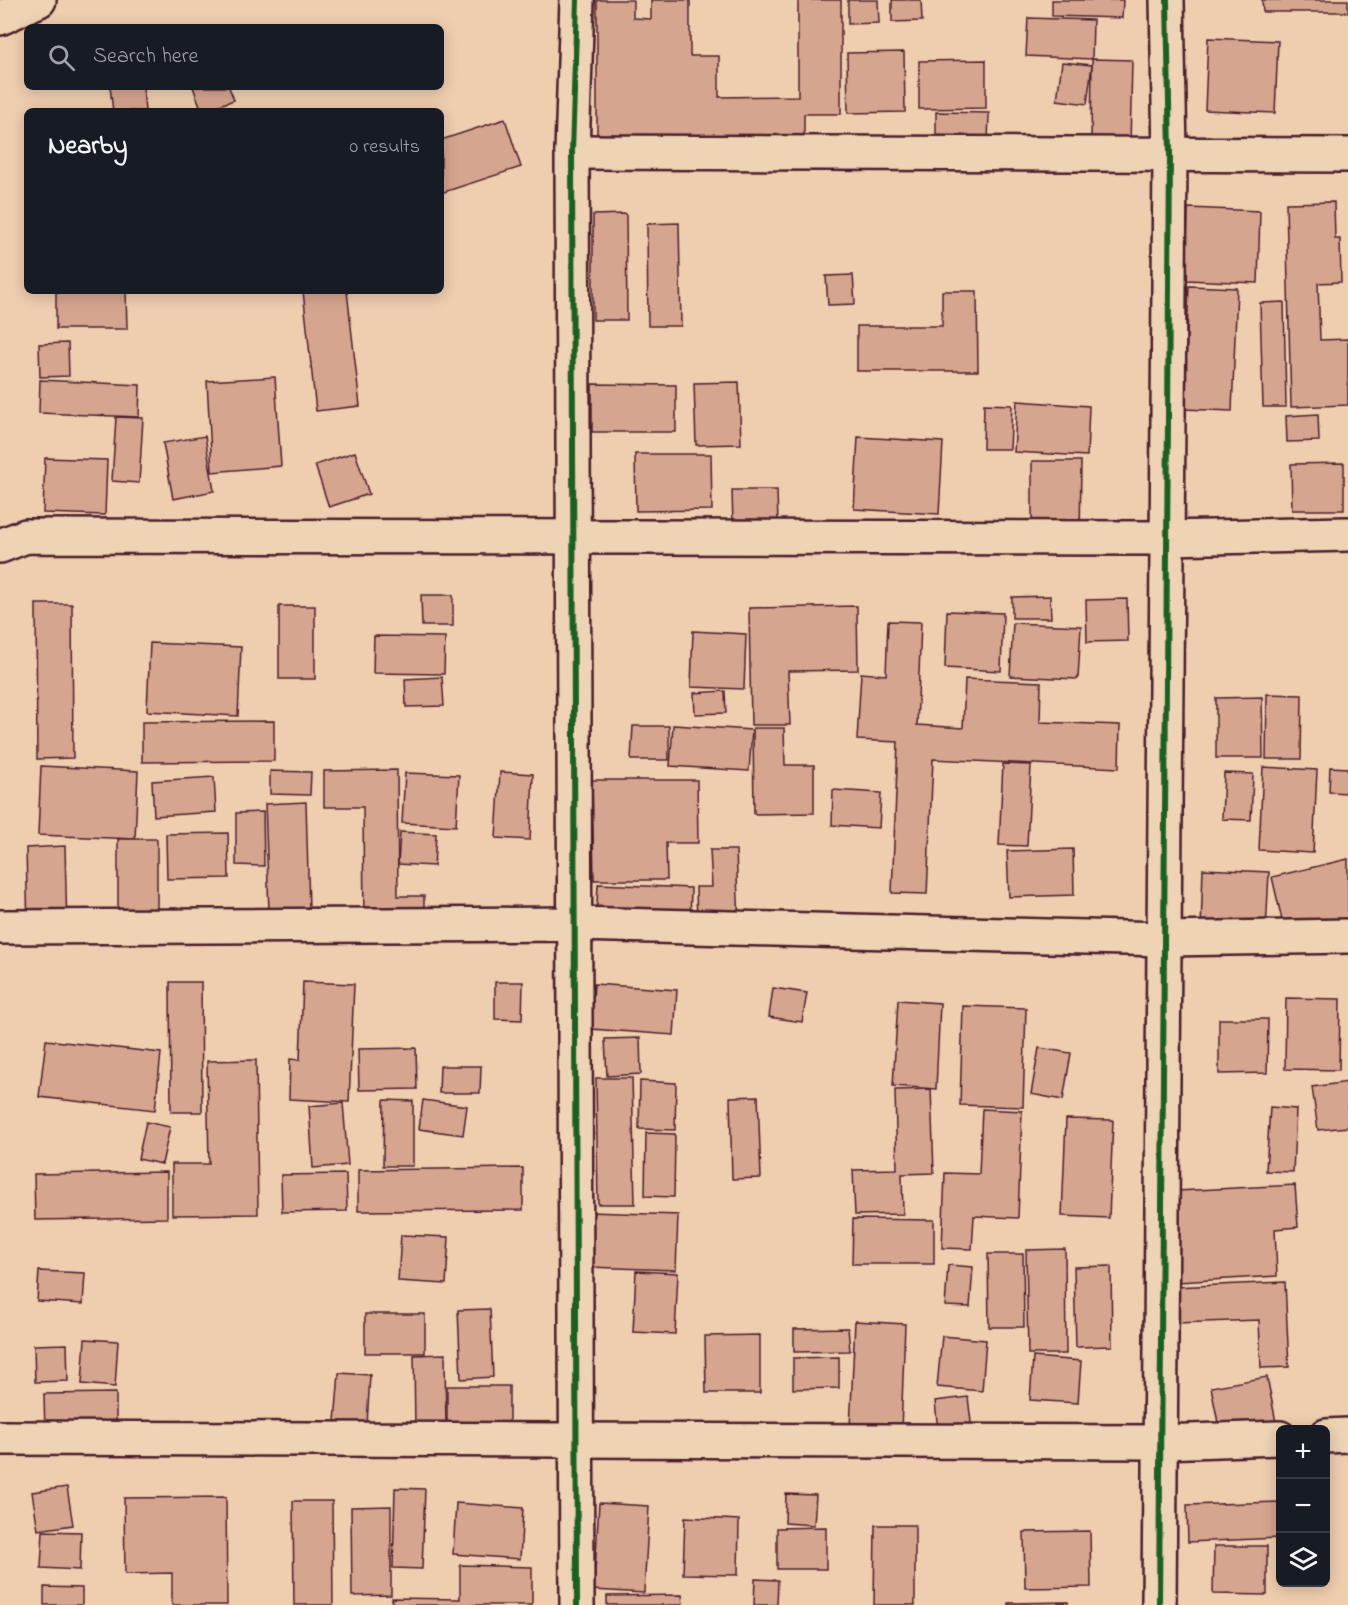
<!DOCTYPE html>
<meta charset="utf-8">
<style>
:root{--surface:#171b24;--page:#242831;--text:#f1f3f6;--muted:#9ea1a6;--line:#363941}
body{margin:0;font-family:"Indie Flower",sans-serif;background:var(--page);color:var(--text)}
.controls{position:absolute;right:18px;bottom:18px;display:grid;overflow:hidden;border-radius:9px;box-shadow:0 3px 15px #0003}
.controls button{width:54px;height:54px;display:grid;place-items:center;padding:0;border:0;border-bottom:2px solid var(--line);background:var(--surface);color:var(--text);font:30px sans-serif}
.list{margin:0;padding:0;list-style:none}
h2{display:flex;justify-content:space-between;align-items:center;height:78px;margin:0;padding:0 24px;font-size:26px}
h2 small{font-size:20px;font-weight:400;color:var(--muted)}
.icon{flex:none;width:33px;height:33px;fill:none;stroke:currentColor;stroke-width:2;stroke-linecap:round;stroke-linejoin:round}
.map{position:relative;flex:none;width:1348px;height:1605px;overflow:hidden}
.search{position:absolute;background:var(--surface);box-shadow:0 3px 15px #0003;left:24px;top:24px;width:420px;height:66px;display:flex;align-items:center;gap:15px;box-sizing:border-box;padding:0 21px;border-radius:9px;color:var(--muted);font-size:22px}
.panel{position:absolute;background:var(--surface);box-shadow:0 3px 15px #0003;left:24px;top:108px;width:420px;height:186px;border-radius:9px}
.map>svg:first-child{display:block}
.building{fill:#d6a58f;stroke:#4a1f2b;stroke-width:1.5}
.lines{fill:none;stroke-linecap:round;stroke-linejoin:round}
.street-casing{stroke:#4a1f2b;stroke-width:38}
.primary-casing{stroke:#4a1f2b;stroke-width:38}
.street{stroke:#eed3b5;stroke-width:33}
.primary{stroke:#eed3b5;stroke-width:33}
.cycleway-casing{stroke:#eed3b5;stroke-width:10}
.cycleway{stroke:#1b5e20;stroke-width:6}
</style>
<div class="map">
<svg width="1348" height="1605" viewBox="0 0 1348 1605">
<rect width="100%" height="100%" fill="#efcdaf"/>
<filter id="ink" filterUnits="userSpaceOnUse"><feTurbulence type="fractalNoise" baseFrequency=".0167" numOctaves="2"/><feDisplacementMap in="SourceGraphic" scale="12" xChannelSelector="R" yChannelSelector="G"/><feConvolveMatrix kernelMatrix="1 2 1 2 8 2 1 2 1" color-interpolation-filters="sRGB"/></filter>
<g filter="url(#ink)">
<g class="building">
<polygon points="597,0 633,0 633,18 651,19 651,0 690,0 690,56 719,56 719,97 798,96 798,0 841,0 841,114 804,114 804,145 597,145"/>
<polygon points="848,0 878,0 879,23 848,24"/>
<polygon points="892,0 921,0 922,21 892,22"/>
<polygon points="1052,0 1123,0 1122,18 1052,16"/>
<polygon points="1262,0 1348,0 1348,12 1263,12"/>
<polygon points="1028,18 1093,20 1092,59 1026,56"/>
<polygon points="1208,38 1278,41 1275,113 1205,110"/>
<polygon points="904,52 905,112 848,113 847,53"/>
<polygon points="1092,59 1132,60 1130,145 1091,143"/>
<polygon points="986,60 986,108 919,109 919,61"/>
<polygon points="1062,62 1092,65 1087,104 1057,100"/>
<polygon points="110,87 143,87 145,111 113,111"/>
<polygon points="193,87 229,87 234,100 202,111"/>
<polygon points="936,112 989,113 988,142 936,141"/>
<polygon points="505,119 521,167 441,193 441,140"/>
<polygon points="1334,202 1335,239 1340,239 1341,282 1318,283 1320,340 1348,339 1348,405 1291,407 1286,203"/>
<polygon points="1188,208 1260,211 1258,283 1186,280"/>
<polygon points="626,214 627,320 593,320 593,215"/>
<polygon points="679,223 681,326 648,326 647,224"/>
<polygon points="853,275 855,304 828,305 826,276"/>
<polygon points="1189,286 1237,288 1232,411 1184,409"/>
<polygon points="303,291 347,291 360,406 316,411"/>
<polygon points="942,291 977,291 978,371 857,371 857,326 942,326"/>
<polygon points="56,292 126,292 127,329 56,329"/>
<polygon points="1284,302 1286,407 1263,407 1260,303"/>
<polygon points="68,343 69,376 40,377 39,344"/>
<polygon points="275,377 281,466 212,472 207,381"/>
<polygon points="40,380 140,385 139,417 39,413"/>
<polygon points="739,382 741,444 696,445 694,383"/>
<polygon points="592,384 676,385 676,432 592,432"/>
<polygon points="1017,401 1089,406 1087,456 1014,452"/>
<polygon points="984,404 1012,405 1010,449 983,449"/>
<polygon points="1318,414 1319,441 1287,442 1286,416"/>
<polygon points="116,417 143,418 139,483 112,481"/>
<polygon points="205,436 214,491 173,499 163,443"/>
<polygon points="858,437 943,442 939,514 854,509"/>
<polygon points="355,452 369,494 329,507 315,465"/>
<polygon points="635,454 711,454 712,510 636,511"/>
<polygon points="45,458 107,460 105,515 43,513"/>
<polygon points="1032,461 1081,461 1080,542 1032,542"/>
<polygon points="1344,463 1344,510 1292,510 1291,464"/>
<polygon points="732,490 777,490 778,525 733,525"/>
<polygon points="421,595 453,595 453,626 422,626"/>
<polygon points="1050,596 1051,618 1012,618 1012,597"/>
<polygon points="1127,599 1128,641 1087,642 1086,600"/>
<polygon points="36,604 72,604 73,758 37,759"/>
<rect x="279" y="606" width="36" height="73"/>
<polygon points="857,606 858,670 788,671 790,725 751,725 749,608"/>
<polygon points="947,611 1003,613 1001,671 945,668"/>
<polygon points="888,621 921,622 917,725 963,728 965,679 1041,682 1040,722 1120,725 1119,768 933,759 927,894 892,893 898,742 857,740 861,673 886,675"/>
<polygon points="1013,623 1081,626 1078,679 1010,676"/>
<polygon points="693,631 746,634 744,689 691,687"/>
<polygon points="374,636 445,637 444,674 373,673"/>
<polygon points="150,643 241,647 238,716 147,711"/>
<polygon points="442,677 444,706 406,707 405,679"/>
<polygon points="725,691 726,713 695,714 694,693"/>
<polygon points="1267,694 1302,695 1301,759 1266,759"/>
<polygon points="1262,697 1263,758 1216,758 1216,698"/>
<polygon points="274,721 274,761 142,762 142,722"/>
<polygon points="673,725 752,730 749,771 670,766"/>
<polygon points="633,726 669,726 669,760 631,760"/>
<polygon points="753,728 784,728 785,765 814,765 814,813 754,814"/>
<polygon points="1003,764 1031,765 1027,846 999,845"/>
<polygon points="41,766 138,771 135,839 38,835"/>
<polygon points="1263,767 1317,770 1313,853 1259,850"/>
<polygon points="1330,767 1348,768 1348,793 1329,792"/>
<polygon points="397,770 398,896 424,896 424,925 364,926 363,807 324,807 324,771"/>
<polygon points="270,771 311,772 310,795 270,794"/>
<polygon points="500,772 533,774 530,840 496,838"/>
<polygon points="405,773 459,775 456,826 402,823"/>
<polygon points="1224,773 1253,774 1251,820 1222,819"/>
<polygon points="214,777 216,812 154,816 152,781"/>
<polygon points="592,780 697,780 698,843 666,843 667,880 594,880"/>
<polygon points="833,790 881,793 879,828 832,825"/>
<polygon points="306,802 309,910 269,911 265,804"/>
<polygon points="263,812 264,866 236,865 236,813"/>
<polygon points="400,832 436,834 434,866 398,864"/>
<polygon points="228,833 229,878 167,879 166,834"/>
<rect x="118" y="839" width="39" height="85"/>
<polygon points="65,846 67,932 28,932 26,848"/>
<polygon points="1073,849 1074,895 1009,897 1007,851"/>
<polygon points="710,850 736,850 739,924 697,925 696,887 712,887"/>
<polygon points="1348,859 1348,927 1287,941 1272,877"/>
<polygon points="1203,869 1269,872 1266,931 1201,929"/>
<polygon points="598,884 691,888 690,927 596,923"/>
<polygon points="170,982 201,982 202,1112 171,1112"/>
<polygon points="303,982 354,984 349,1102 289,1099 290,1059 300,1060"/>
<polygon points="495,982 523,982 522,1020 495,1019"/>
<polygon points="594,984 677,990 674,1035 591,1029"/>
<polygon points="773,988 807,993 802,1022 769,1017"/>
<polygon points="1286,998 1340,999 1339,1070 1285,1069"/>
<polygon points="898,1000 940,1003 936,1089 893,1086"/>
<polygon points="963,1006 1026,1008 1023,1107 960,1105"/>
<polygon points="1219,1019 1268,1019 1267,1073 1219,1074"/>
<polygon points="640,1038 641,1074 607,1076 605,1039"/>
<polygon points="46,1040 161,1053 155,1110 39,1097"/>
<polygon points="416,1048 417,1089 359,1090 358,1049"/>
<polygon points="1039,1048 1071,1053 1063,1100 1031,1094"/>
<polygon points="256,1060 258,1214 172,1215 172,1164 209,1164 207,1061"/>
<polygon points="440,1066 481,1066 480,1093 439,1093"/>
<polygon points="596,1078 632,1078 635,1204 598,1204"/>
<polygon points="640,1081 676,1083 675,1130 639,1129"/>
<polygon points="1348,1082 1348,1127 1318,1130 1312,1087"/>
<polygon points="931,1089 934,1173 902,1174 903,1214 855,1215 853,1170 897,1169 895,1090"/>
<polygon points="758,1096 761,1178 732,1179 730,1097"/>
<polygon points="384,1100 413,1101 413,1166 383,1166"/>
<polygon points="423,1100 467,1106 463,1135 419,1129"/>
<polygon points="343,1103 348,1165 313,1168 309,1106"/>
<polygon points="1270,1107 1296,1109 1293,1172 1266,1171"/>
<polygon points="982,1109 1022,1111 1018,1218 974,1216 972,1249 942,1248 945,1173 979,1174"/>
<polygon points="1066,1119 1113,1120 1109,1218 1062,1216"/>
<polygon points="146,1122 170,1127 162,1164 138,1159"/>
<polygon points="646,1133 675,1134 674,1197 645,1196"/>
<polygon points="523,1168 523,1210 358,1211 358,1170"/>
<polygon points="167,1172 167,1218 35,1220 34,1174"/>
<polygon points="346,1174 347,1211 282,1212 281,1175"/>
<polygon points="1295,1185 1298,1227 1275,1229 1277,1276 1178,1282 1175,1234 1180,1234 1177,1191"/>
<polygon points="589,1212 678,1215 676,1270 588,1267"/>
<polygon points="853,1219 934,1220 934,1264 852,1264"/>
<polygon points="401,1235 449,1237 446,1284 398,1281"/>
<polygon points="1065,1249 1066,1354 1028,1354 1026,1250"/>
<polygon points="988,1254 1023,1254 1024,1327 989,1327"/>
<polygon points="948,1265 973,1267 970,1307 945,1306"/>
<polygon points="1111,1266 1112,1346 1076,1347 1074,1267"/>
<polygon points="39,1271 85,1273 83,1304 37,1301"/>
<polygon points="636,1271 678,1273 675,1334 633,1332"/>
<polygon points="1285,1282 1289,1367 1261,1368 1259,1320 1176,1323 1174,1287"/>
<polygon points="490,1309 493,1377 461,1379 458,1310"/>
<rect x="365" y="1314" width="60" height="39"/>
<polygon points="855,1321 905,1324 901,1431 850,1429"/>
<polygon points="848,1328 850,1351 794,1352 794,1329"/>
<polygon points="760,1335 760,1393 706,1393 705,1336"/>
<polygon points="942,1336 986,1340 982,1391 937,1387"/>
<polygon points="85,1339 118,1341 115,1387 82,1384"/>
<polygon points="67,1344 68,1381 35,1382 34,1345"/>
<polygon points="445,1354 446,1430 415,1430 414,1355"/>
<polygon points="839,1357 839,1388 793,1389 793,1358"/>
<polygon points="1033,1357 1081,1361 1078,1403 1030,1400"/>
<polygon points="339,1373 370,1375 367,1424 335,1422"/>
<polygon points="1267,1377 1276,1422 1220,1433 1211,1387"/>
<rect x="447" y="1386" width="62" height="42"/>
<polygon points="116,1393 116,1432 45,1433 44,1394"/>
<polygon points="968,1397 973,1439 939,1442 935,1401"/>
<polygon points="67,1487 73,1525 38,1530 32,1492"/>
<polygon points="395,1488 425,1489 422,1569 393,1568"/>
<polygon points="786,1494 816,1495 814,1525 785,1523"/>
<polygon points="226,1497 227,1605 172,1605 172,1573 125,1574 124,1498"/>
<polygon points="293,1501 332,1501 333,1605 294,1605"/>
<polygon points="1280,1502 1280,1538 1188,1542 1187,1505"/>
<polygon points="456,1503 523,1508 520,1559 453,1554"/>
<polygon points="599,1503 649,1506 644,1593 594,1590"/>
<polygon points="391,1506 391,1595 352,1596 351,1507"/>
<polygon points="685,1517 739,1520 738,1575 683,1574"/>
<polygon points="875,1525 915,1525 915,1605 874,1605"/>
<polygon points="826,1527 826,1569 777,1569 777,1528"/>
<polygon points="43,1531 81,1532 80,1570 41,1568"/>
<polygon points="1090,1531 1091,1587 1025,1588 1024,1532"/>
<polygon points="1214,1546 1267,1546 1267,1595 1213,1594"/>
<polygon points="460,1565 532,1567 532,1605 392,1605 392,1598 460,1599"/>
<polygon points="755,1579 778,1580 777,1605 754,1605"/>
<polygon points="44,1587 82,1588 82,1605 44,1605"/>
<polygon points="682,1595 683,1605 607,1605 607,1596"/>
<polygon points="1068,1602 1068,1605 1008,1605 1008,1603"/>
</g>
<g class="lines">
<defs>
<g id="street">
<polyline points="577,0 572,152 577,1605"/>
<polyline points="572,152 1348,155"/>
<polyline points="0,546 26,536 1167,538 1348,534"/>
<polyline points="0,927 575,924 1164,939 1348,936"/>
<polyline points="1326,1436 1348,1435"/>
<polyline points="0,1438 1160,1442 1280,1438"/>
<polyline points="1159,1605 1170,154 1167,0"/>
</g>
<polyline id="primary" points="0,18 39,0"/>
</defs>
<use href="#street" class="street-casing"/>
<use href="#primary" class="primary-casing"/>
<use href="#street" class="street"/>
<use href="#primary" class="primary"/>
<defs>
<g id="cycleway">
<polyline points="577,0 572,152 577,1605"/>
<polyline points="1159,1605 1170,154 1167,0"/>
</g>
</defs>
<use href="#cycleway" class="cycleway-casing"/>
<use href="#cycleway" class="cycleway"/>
</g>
</g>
</svg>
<div class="controls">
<button>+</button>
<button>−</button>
<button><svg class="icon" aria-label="layers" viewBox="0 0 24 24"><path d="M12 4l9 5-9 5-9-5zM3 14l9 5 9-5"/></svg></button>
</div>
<div class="search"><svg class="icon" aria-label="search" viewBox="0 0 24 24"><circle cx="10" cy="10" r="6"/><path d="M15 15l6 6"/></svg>Search here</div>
<section class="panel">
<h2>Nearby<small>0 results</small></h2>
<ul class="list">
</ul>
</section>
</div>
